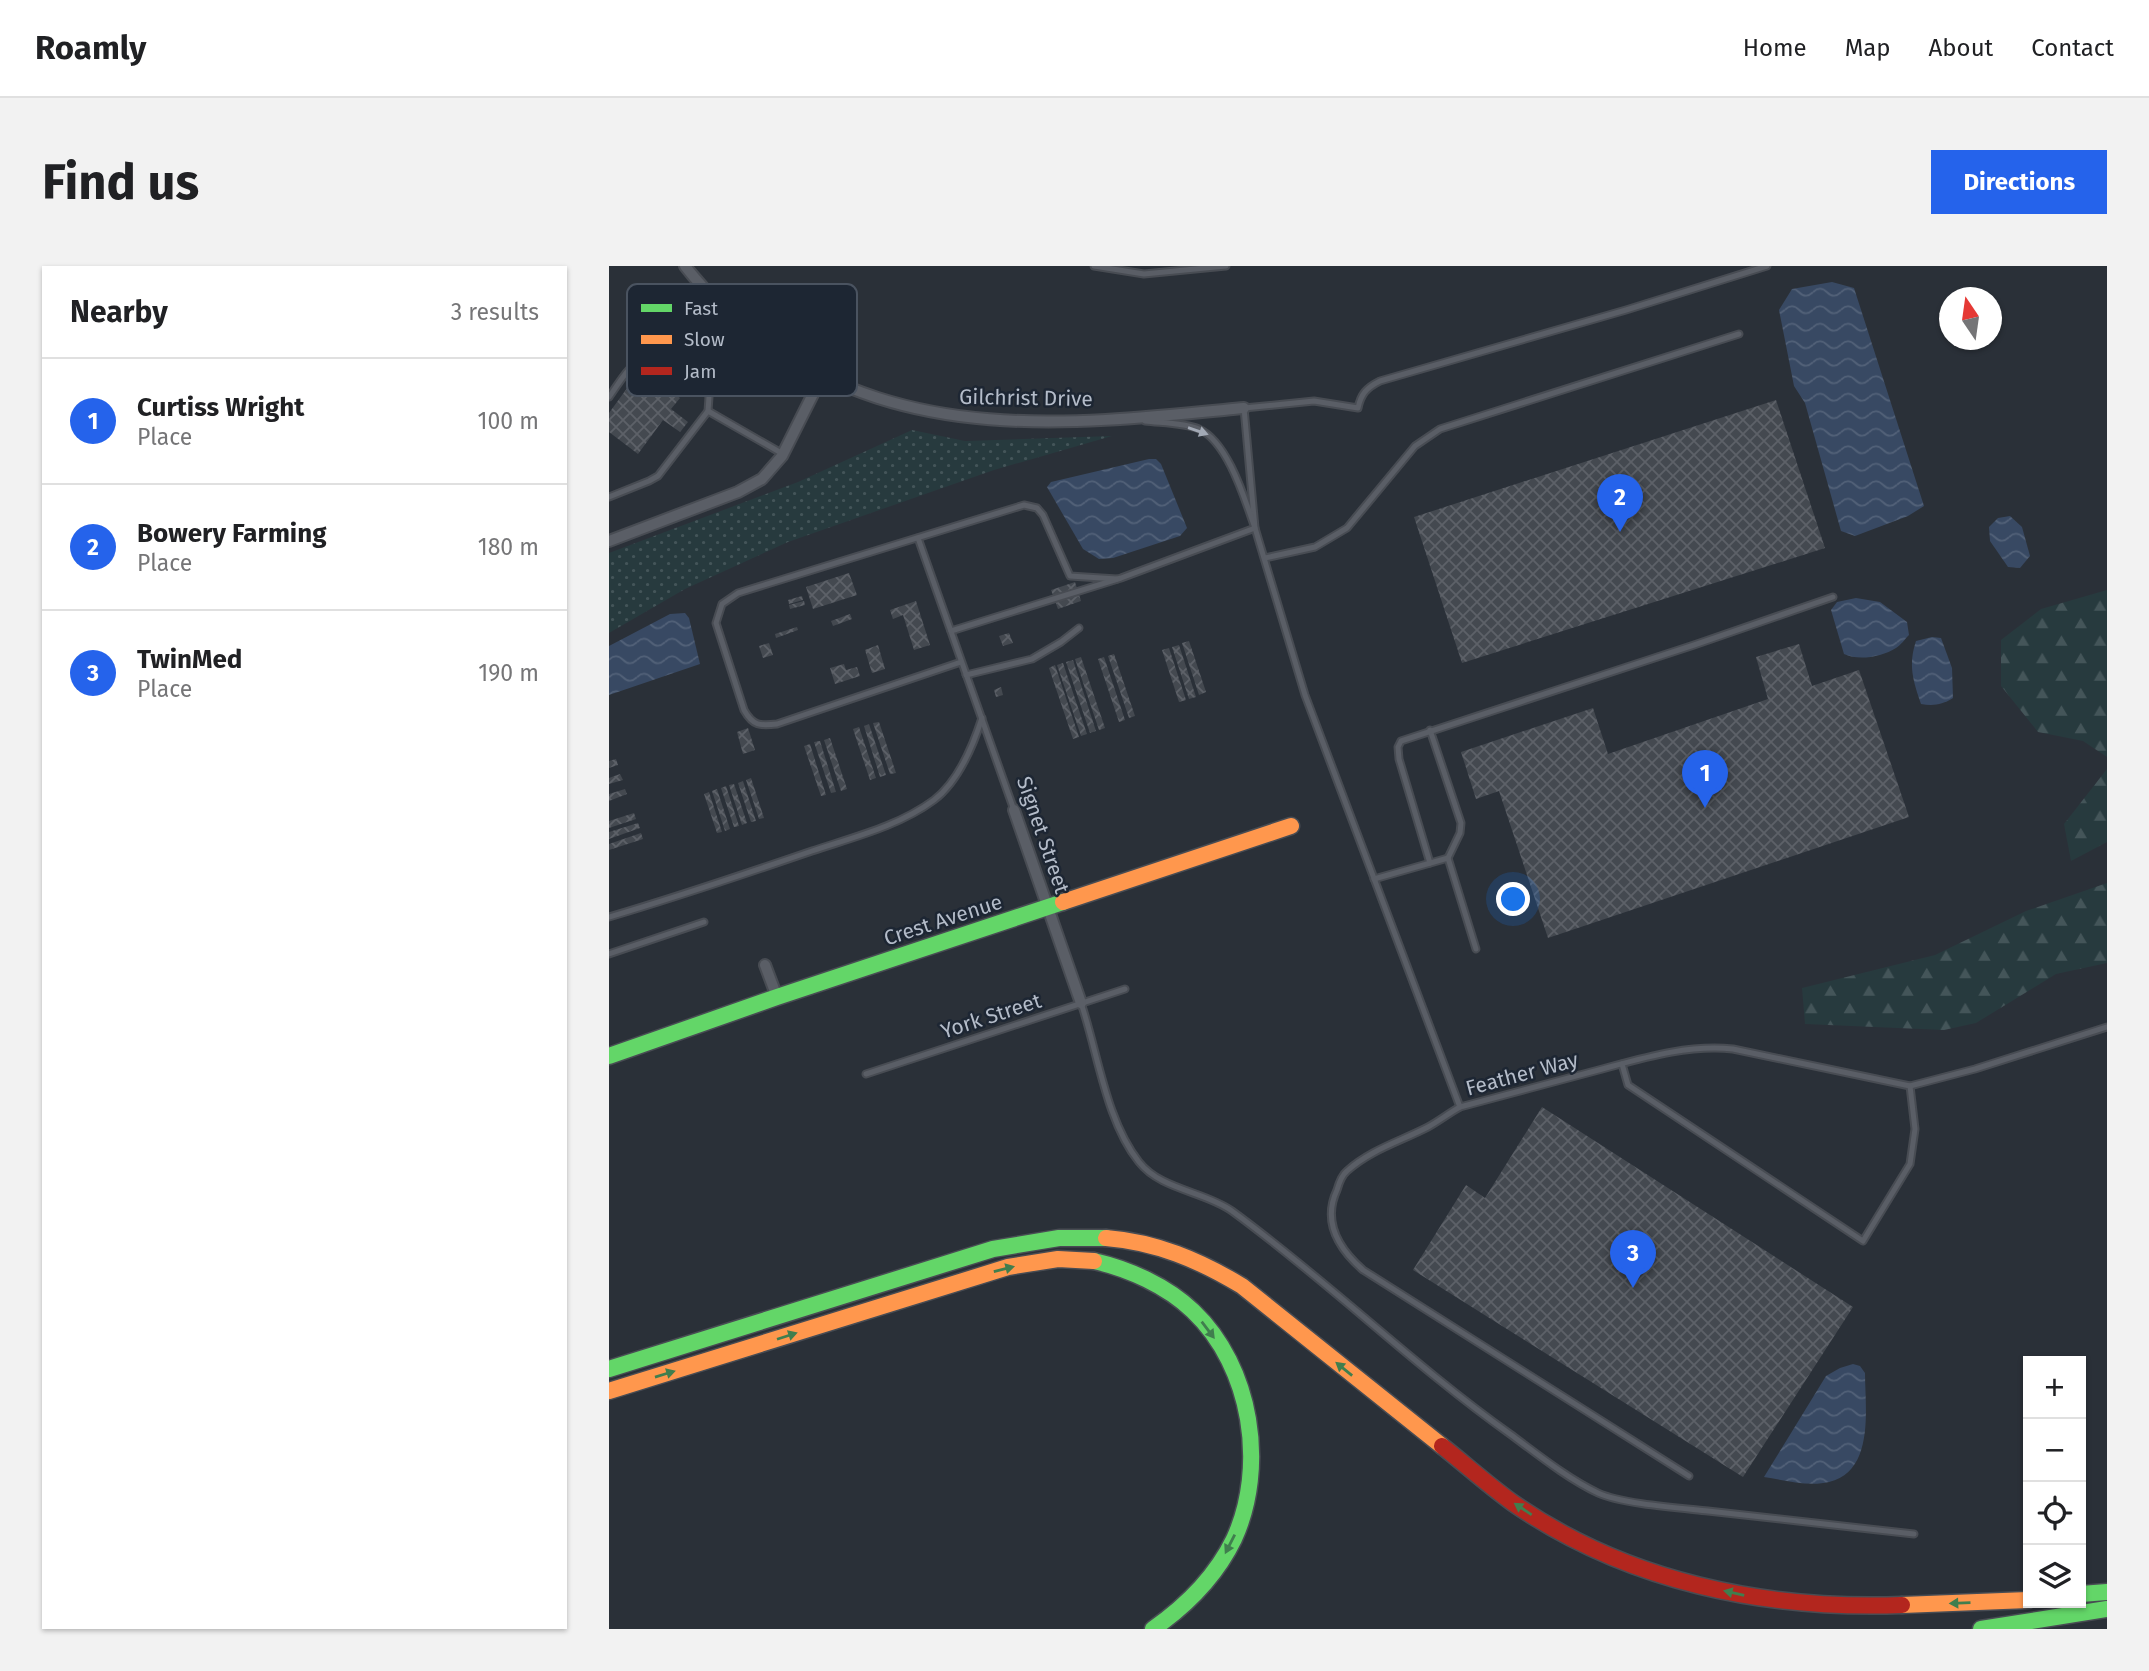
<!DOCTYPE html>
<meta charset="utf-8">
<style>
:root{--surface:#fff;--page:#f2f2f2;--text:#202124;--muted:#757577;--line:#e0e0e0;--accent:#2563eb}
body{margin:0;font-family:"Fira Sans",sans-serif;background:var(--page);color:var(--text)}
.controls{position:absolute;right:21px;bottom:21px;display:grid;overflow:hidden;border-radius:0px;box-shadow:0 2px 5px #0004}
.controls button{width:63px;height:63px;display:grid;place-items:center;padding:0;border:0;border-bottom:2px solid var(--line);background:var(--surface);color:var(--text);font:35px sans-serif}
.compass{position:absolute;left:1330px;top:21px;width:63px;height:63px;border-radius:50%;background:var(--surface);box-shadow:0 2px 5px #0004;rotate:347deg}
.you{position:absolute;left:905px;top:634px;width:24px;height:24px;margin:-18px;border:5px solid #fff;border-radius:50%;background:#1a73e8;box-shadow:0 0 0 10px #1a73e833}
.badge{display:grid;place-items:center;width:46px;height:46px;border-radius:50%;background:var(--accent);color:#fff;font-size:23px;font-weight:700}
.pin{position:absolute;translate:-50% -58px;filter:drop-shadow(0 2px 4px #0008)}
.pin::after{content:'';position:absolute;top:37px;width:24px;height:21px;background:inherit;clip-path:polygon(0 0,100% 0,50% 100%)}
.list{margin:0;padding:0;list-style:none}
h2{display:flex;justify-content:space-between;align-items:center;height:91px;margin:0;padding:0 28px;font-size:30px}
h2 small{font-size:23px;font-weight:400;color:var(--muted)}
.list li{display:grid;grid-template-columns:46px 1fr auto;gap:21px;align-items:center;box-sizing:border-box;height:126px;padding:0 28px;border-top:2px solid var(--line)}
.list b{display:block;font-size:26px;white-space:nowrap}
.list p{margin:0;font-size:23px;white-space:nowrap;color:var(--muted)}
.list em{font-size:23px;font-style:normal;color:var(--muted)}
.icon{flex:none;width:38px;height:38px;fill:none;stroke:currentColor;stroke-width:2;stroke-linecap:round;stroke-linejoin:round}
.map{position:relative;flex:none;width:1498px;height:1363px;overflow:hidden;border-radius:0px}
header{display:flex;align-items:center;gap:42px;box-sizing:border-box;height:98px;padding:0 35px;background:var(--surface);border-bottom:2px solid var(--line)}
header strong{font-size:33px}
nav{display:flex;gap:38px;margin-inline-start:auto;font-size:24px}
.intro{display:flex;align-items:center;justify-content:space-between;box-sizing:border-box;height:168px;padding:0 42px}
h1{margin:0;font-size:49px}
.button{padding:18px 32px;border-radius:0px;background:var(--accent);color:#fff;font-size:24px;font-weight:700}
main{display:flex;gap:42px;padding:0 42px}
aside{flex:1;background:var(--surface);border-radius:0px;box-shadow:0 2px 5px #0004}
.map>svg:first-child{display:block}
.grass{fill:url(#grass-dots)}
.forest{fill:url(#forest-firs)}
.water{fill:url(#water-waves)}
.building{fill:url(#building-cross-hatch)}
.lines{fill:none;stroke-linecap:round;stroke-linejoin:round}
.lane-casing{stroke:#484c53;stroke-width:9}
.street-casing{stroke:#484c53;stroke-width:14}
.fast-casing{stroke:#484c53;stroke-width:19}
.slow-casing{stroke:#484c53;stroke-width:19}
.jam-casing{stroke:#484c53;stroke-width:19}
.lane{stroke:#5a5e66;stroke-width:5}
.street{stroke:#5a5e66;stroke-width:10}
.fast{stroke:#63d668;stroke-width:16}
.slow{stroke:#ff974d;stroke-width:16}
.jam{stroke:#b3261e;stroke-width:16}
.oneway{fill:#a2a9b5}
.oneway2{fill:#407e4e}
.labels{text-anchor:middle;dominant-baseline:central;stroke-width:5;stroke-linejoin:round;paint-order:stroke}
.street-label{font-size:21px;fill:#b4bcc9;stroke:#1d2633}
.key{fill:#1d2633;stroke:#4a5360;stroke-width:2}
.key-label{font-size:19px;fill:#b4bcc9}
</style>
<header>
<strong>Roamly</strong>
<nav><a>Home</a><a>Map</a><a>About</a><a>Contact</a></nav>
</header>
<div class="intro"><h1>Find us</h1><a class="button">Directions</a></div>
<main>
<aside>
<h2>Nearby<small>3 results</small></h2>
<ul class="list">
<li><span class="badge">1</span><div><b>Curtiss Wright</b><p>Place</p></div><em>100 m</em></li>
<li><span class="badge">2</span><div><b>Bowery Farming</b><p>Place</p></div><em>180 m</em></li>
<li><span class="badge">3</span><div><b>TwinMed</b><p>Place</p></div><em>190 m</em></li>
</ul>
</aside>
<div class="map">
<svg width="1498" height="1363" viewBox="0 0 1498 1363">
<defs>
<pattern id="grass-dots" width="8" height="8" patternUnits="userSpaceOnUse" patternTransform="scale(1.75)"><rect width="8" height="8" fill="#273a3e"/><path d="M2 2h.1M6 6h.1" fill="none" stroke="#445559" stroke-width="1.8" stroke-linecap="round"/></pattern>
<pattern id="forest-firs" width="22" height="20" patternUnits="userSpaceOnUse" patternTransform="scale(1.75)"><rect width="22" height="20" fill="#273a3e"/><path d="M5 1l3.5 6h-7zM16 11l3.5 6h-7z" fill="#445559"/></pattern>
<pattern id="water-waves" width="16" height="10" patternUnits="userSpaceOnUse" patternTransform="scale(1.75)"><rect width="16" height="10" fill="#384963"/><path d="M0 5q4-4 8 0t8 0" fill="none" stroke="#526178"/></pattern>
<pattern id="building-cross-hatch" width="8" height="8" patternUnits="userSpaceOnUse" patternTransform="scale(1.75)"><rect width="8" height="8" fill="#444950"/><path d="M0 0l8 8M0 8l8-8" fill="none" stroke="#5d6168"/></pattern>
</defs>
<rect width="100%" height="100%" fill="#2a3038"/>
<polygon class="grass" points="303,164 356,175 503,170 385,204 179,276 76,323 0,367 0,287 189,216"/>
<g class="forest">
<polygon points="1498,324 1498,491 1474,475 1429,466 1392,420 1392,374 1432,343"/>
<polygon points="1498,503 1498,576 1462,595 1455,558"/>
<polygon points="1498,617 1498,697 1447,708 1367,757 1335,764 1196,758 1193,722 1326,689 1417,645"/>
</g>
<g class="water">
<polygon points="1223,16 1245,22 1315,240 1299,250 1246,270 1232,265 1196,137 1185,120 1170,44 1183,23"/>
<polygon points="540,193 547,193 552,198 578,262 571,270 504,292 490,293 474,283 438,221 442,216"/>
<polygon points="1401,250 1413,261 1421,290 1411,302 1399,301 1381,275 1380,261 1389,252"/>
<path d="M 1247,332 L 1271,336 L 1298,356 L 1300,369 C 1296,373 1292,379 1287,382 C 1273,391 1249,395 1235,388 L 1222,344 L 1228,336 Z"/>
<polygon points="76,347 80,352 91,398 0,429 0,380 61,348"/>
<path d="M 1323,371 L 1332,372 L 1343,402 L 1344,432 C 1333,439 1324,440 1312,438 C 1304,415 1299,399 1307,375 Z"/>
<path d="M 1244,1098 L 1251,1100 L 1256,1107 C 1256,1142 1266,1205 1220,1216 C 1200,1221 1175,1214 1155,1211 L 1217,1110 L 1231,1102 Z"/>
</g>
<g class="building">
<polygon points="32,103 71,132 62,143 79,156 71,166 54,154 29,188 0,166 0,147"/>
<polygon points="1167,134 1216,282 853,397 805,251"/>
<polygon points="240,307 248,329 204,343 197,321"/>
<polygon points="466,316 472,335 449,343 442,324"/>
<polygon points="193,330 194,334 180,338 179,334"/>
<polygon points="195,335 196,339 181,343 180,339"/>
<polygon points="307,335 321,379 305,384 294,349 284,353 281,344"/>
<polygon points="241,348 243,353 224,360 222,355"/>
<polygon points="188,361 189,364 167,372 166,368"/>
<polygon points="400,367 404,377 394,380 390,370"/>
<polygon points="580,375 597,426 590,429 573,377"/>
<polygon points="160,377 164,389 154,392 150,380"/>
<polygon points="1190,378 1203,420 1250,404 1300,551 939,672 890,525 867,533 852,486 984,442 999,488 1159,433 1147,391"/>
<polygon points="269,379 276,403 263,407 256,384"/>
<polygon points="570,379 587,431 580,433 563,381"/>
<polygon points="560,382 577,434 570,436 553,384"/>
<polygon points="505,388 526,450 520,452 499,390"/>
<polygon points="472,391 496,462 490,464 466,393"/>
<polygon points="495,391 516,454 510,456 489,393"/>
<polygon points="464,394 487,465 481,467 457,396"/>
<polygon points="454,397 478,468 472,470 448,399"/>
<polygon points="235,398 237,404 248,401 251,410 226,418 221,402"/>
<polygon points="446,399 470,471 464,473 440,402"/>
<polygon points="392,421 394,429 387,431 385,424"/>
<polygon points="270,456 287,507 281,508 264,457"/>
<polygon points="260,458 277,509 271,511 255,460"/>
<polygon points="250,461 267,512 261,514 244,463"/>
<polygon points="139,462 146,484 134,488 128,466"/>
<polygon points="221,472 238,523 232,525 215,474"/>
<polygon points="211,475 227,526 222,527 205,476"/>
<polygon points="201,478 217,529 212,530 195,480"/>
<polygon points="7,493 9,499 0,502 0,495"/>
<polygon points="11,508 14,514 0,518 0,512"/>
<polygon points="142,512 155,552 150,553 137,514"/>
<polygon points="134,515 147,555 142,556 129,517"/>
<polygon points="125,518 138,557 133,559 120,519"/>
<polygon points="117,520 130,560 125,561 112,522"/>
<polygon points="16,523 18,528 0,535 0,528"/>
<polygon points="108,523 121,563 116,565 103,525"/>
<polygon points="100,526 113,566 108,567 95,528"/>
<polygon points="25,547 27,553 0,562 0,555"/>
<polygon points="29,557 31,562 0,573 0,566"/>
<polygon points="32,567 34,573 0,584 0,578"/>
<polygon points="933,841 1244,1041 1134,1211 804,1004 857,919 876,932"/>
</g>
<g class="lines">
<defs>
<g id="lane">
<polyline points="485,0 535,8 617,0"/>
<path d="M 1158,0 L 1017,44 L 771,115 C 757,122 752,128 749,142 L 705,135 L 635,142 L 646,262 L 696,429 L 851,841 C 895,829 938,818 982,806 C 1028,794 1075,778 1124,783 L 1301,820 L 1366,803 L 1498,761"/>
<path d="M 0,131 C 14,112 26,85 53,91 L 96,119 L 100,131 L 99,145 L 49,210 L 40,215 L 0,231"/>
<polyline points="99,145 174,188"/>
<polyline points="309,272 405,544"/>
<polyline points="656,292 706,281 738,262 806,180 831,163 1130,68"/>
<path d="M 342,365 L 512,312 L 646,262 C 636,234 619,176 590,163 C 575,157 553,157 536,155"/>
<path d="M 352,396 L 168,458 C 151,460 144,460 135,444 L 107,357 L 113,338 L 129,327 L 415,239 L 428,242 L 434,249 L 461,310 L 508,313"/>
<polyline points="357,409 423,393 452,376 470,362"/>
<polyline points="821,464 852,557 851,567 839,592"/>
<polyline points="821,597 790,493 789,481 792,475 1085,379 1224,331"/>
<polyline points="765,613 839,592 867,683"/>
<path d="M 0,651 C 68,631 136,608 203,585 C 245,571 290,560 325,534 C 350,515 364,480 373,452"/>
<polyline points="0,688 95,656"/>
<path d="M 472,737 C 489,787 497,855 530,896 C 552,924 595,925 623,945 C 719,1015 804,1099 901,1168 C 928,1188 959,1213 989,1227 C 1013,1238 1071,1242 1099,1245 C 1168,1253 1237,1260 1305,1268"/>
<polyline points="1013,798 1019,819 1254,975 1301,898 1306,863 1301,820"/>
<polyline points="257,808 516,723"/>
<path d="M 851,841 C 840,847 830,855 819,861 C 792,875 761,884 738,905 C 733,909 730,917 728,924 C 713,956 730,983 754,1004 L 1080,1210"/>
</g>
<g id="street">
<path d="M 76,0 C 100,31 129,57 161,79 C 306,179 470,158 635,142"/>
<polyline points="0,275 129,226 153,213 173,190 213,110"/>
<polyline points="405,544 472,737"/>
<polyline points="156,699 168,731"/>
</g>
<g id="fast">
<polyline points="0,790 168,731 454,636"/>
<path d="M 485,995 C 520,1003 558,1020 584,1045 C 643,1101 658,1201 625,1273 C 607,1310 577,1340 544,1363"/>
<polyline points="0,1103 384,983 450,972 497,972"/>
<polyline points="1472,1328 1498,1326"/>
<polyline points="1372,1363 1498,1343"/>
</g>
<g id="slow">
<polyline points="454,636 682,560"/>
<path d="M 497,972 C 547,976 590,994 633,1020 L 833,1180"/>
<polyline points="0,1125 399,1001 449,993 485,995"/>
<polyline points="1293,1339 1419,1334"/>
</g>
<path id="jam" d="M 833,1180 C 857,1199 879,1219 904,1237 C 1018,1316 1156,1344 1293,1339"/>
</defs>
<use href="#lane" class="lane-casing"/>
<use href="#street" class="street-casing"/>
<use href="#fast" class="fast-casing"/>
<use href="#slow" class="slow-casing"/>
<use href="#jam" class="jam-casing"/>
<use href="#lane" class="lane"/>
<use href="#street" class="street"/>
<use href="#fast" class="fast"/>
<use href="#slow" class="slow"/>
<use href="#jam" class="jam"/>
</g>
<defs><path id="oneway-solid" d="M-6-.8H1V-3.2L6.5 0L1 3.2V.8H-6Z" transform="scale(1.75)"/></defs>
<use class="oneway" href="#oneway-solid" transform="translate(589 165) rotate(19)"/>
<g class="oneway2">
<use href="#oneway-solid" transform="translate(395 1003) rotate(-14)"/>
<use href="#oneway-solid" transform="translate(599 1064) rotate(53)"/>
<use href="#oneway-solid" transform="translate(178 1070) rotate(-18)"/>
<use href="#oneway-solid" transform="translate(735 1103) rotate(-141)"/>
<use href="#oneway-solid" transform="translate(56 1108) rotate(-17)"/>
<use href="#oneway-solid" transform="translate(914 1243) rotate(-146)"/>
<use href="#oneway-solid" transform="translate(621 1278) rotate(117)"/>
<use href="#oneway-solid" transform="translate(1125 1327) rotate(-167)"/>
<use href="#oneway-solid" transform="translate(1351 1337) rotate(178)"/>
</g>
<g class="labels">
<g class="street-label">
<text transform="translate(417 132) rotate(1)">Gilchrist Drive</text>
<text transform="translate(434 569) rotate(71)">Signet Street</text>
<text transform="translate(334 654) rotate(-18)">Crest Avenue</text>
<text transform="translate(382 750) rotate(-18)">York Street</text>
<text transform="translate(913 808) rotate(-15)">Feather Way</text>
</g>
</g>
<rect x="18" y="18" width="230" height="112" rx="10" class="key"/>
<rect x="32" y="38" width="31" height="8" fill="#63d668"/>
<rect x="32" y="69" width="31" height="9" fill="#ff974d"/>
<rect x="32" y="101" width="31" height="8" fill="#b3261e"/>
<g class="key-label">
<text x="75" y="49">Fast</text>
<text x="75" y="80">Slow</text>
<text x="75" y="112">Jam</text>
</g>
</svg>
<div class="controls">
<button>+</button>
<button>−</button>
<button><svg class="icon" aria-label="locate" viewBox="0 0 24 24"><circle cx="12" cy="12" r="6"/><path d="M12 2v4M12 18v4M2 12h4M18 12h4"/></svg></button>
<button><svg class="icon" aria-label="layers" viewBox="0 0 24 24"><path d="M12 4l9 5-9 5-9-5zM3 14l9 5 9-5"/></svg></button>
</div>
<svg class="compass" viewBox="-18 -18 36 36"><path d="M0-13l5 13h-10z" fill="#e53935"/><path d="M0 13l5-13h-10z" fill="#757577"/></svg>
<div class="you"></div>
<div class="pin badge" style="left:1096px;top:542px">1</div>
<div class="pin badge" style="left:1011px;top:266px">2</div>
<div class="pin badge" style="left:1024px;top:1022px">3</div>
</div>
</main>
